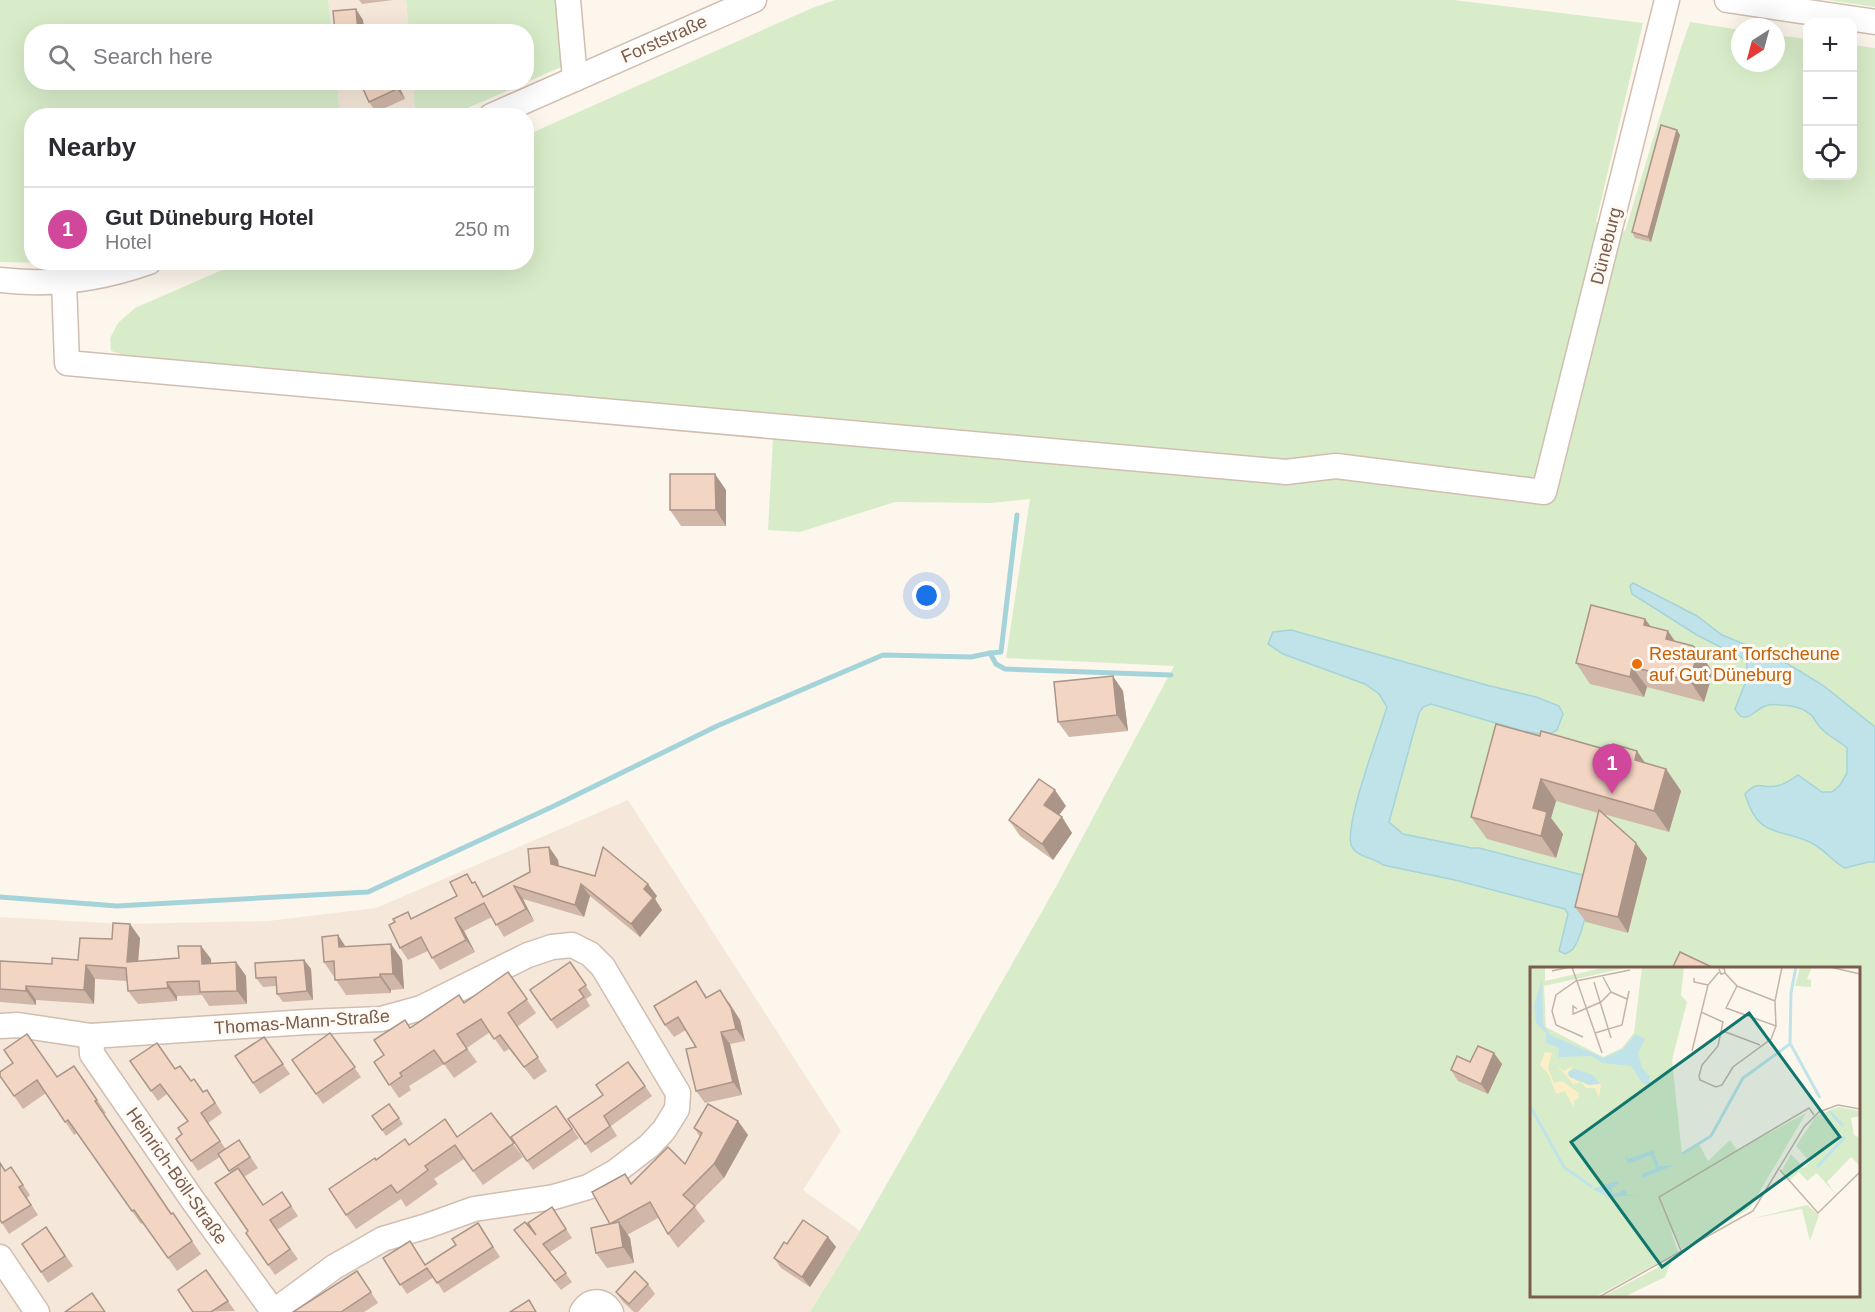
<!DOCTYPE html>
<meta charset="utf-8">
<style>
:root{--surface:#fff;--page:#f2f2f3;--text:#2b2b33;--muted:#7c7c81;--line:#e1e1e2;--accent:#e76f51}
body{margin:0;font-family:Helvetica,sans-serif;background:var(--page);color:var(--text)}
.controls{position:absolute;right:18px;top:18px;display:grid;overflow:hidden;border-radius:12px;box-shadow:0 6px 24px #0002}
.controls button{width:54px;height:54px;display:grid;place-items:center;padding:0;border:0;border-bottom:2px solid var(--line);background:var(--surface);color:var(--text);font:30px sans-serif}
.compass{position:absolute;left:1731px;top:18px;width:54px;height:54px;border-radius:50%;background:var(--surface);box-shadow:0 6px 24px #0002;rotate:216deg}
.you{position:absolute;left:927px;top:596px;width:21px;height:21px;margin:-15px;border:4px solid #fff;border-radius:50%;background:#1a73e8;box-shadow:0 0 0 9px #1a73e833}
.badge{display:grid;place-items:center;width:39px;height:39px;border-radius:50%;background:var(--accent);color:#fff;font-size:20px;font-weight:700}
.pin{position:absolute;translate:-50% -50px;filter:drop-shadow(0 2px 3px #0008)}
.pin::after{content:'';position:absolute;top:32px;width:21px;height:18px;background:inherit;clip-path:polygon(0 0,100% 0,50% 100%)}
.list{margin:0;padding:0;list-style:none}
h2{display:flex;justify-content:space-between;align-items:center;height:78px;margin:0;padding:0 24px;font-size:26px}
h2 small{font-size:20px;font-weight:400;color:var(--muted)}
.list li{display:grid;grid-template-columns:39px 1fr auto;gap:18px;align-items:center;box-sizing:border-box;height:84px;padding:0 24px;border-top:2px solid var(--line)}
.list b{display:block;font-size:22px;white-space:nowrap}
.list p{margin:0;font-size:20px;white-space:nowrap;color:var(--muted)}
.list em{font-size:20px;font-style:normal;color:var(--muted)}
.icon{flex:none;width:33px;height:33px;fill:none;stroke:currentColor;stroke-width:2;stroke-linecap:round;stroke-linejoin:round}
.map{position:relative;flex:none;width:1875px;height:1312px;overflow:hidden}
.search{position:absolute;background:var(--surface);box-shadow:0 6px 24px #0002;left:24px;top:24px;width:510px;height:66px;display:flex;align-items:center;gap:15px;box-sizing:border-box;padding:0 21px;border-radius:24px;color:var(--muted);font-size:22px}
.panel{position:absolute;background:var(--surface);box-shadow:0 6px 24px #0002;left:24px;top:108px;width:510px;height:162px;border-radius:24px}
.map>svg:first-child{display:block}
.residential{fill:#f5e8da}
.green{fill:#d8ecc9;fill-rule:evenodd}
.water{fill:#bfe3e8;stroke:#a5d3da;stroke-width:1.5}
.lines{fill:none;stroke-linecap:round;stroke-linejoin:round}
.stream{stroke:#a5d3da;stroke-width:5}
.minor-casing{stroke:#d1beb0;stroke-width:27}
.minor{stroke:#fff;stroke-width:24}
.wall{fill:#d1b7a8}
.shaded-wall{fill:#aa9588}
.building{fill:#f3d5c3;stroke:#aa9588;stroke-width:1.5}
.food-dot{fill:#e8710a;stroke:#fffaf3;stroke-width:2}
.labels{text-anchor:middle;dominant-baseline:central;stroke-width:6;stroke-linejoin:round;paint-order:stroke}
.street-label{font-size:18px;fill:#7a5c4d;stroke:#fffaf3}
.food-label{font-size:18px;fill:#c56008;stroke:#fffaf3;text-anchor:start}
.inset-river{fill:none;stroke:#bfe3e8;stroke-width:3}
.inset-road{fill:none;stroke:#c5b3a7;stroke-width:1.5}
.view{fill:#0f766e;fill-opacity:0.15;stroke:#0f766e;stroke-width:3}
.inset-edge{fill:none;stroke:#7a5c4d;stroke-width:3}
</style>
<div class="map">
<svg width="1875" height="1312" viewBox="0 0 1875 1312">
<rect width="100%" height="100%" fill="#fdf6ec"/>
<g class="residential">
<polygon points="328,0 406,0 409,31 332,31"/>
<polygon points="337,83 413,83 415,115 340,115"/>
<polygon points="628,800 841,1131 803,1190 860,1231 810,1312 0,1312 0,917 122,924 268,921 376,908"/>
</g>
<g class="green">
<polygon points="0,0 328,0 332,31 32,32 32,82 337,83 340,115 32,116 32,262 65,263 60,263 0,262"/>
<polygon points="406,0 556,0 561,67 527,82 526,32 409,31"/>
<path d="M 835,0 L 1453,0 L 1643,23 L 1596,222 L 1625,231 L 1679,54 L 1690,22 L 1740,30 L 1740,63 L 1776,63 L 1776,35 L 1807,39 L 1808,176 L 1852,176 L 1853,45 L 1875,48 L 1875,1312 L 810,1312 L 860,1231 L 1057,885 L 1174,666 L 1006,658 L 1030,499 L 991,503 L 895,502 L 800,532 L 768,530 L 774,420 L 131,357 L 111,351 L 110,338 L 118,323 L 135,308 L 238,263 L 526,262 L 527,135 L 812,8 ZM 1532,968 L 1858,968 L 1858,1296 L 1532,1296 Z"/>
<polygon points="1828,0 1875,0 1875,7"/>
<polygon points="413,83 413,82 526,83 451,115 415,115"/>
</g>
<g class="water">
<path d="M 1633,583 L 1697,616 L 1722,635 L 1774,656 L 1798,670 L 1824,686 L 1875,727 L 1875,862 L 1869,862 L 1845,868 C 1833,862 1827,852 1815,845 C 1782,826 1759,842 1745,794 C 1759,779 1761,789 1776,786 C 1784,785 1791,780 1798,775 L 1822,792 L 1832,792 L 1840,785 L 1847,773 L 1847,748 C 1840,741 1832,738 1825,732 C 1820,728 1816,722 1813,717 C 1804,707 1792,705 1779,705 C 1773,704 1766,705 1761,708 C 1751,714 1744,725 1735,709 L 1748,676 L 1746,660 L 1697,635 L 1632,594 L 1630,586 Z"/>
<path d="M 1291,630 L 1490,686 L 1536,697 L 1559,706 L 1563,714 L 1557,730 L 1548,735 L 1523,731 L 1431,704 L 1423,707 L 1419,713 L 1389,822 L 1403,834 L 1472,848 L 1479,848 L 1594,878 C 1590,895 1583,936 1573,949 C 1571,951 1568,952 1565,954 L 1559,951 L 1568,914 L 1565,909 L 1455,880 L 1383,865 C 1375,858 1357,857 1352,847 C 1342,829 1380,731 1387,707 L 1379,694 L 1365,684 L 1283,654 L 1268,644 L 1273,632 Z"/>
</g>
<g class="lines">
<g class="stream">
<polyline points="990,653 1001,652 1017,515"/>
<polyline points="0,897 117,906 368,892 556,805 717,726 883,655 971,657 990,653 996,664 1005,669 1171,675"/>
</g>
<defs>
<g id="minor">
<polyline points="568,0 575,79"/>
<polyline points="1727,0 1875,22"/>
<polyline points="491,116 754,0"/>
<path d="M 0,280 C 50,286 101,279 149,262"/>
<polyline points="64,281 67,363 1286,472 1336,466 1544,492 1667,0"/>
<polyline points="0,1026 18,1025 91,1036 307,1022 381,1019 421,1008 528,955 552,947 572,945 590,954 603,967 678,1093 677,1109 664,1130 649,1146 615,1172 588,1187 554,1197 474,1209 427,1226 383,1239 334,1267 273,1312"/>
<polyline points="91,1036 92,1054 194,1202 273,1311"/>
<polyline points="0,1257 37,1312"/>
<path d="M 582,1312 C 590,1299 603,1299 611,1312"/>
</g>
</defs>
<use href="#minor" class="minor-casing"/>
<use href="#minor" class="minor"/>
</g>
<g class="wall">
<polygon points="359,0 393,0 362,4"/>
<polygon points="397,82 405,99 376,112 369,102"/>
<polygon points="1677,130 1680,135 1651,242 1635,238 1632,232"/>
<polygon points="726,490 726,526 681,526 670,510"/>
<polygon points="1645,619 1651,627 1668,631 1675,641 1698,651 1713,672 1704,702 1647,687 1644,697 1590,684 1576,663"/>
<polygon points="1123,691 1128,731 1069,737 1058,722"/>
<polygon points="1496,724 1666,769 1681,791 1669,832 1603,814 1647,858 1628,933 1586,922 1575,907 1598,813 1556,801 1551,818 1563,834 1556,858 1487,839 1471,817"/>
<polygon points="1066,806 1059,815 1062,817 1072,833 1053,860 1020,836 1009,820"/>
<polygon points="549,847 558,860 559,866 657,896 655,899 662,910 640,937 590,896 584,917 523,899 534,921 504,937 492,917 464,931 475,952 440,970 428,951 408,960 400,948 395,922 412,919 457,896 473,882 484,896 530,872"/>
<polygon points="338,935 346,947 391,944 402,960 404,989 391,990 391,993 346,995 324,962"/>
<polygon points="140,938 138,961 179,958 201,946 211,959 211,963 236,962 246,976 247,1004 209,1006 202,995 177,996 177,1001 138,1004 128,991 127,981 95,979 94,1004 36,1000 36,1005 0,1002 0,961 52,964 78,960 112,939"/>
<polygon points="304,960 311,969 313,1000 283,1002 277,994 276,986 263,987 256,978"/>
<polygon points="570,962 592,995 586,999 590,1006 557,1029 530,990"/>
<polygon points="508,972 536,1013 517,1027 547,1071 534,1080 509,1049 504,1052 490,1032 467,1048 477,1062 454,1078 444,1064 409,1086 411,1090 399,1098 374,1062 384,1055 410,1028 464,1003"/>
<polygon points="705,993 707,998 729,1002 740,1020 745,1041 730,1044 742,1095 705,1103 696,1091 696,1047 686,1030 674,1037 665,1025"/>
<polygon points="330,1033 361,1077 323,1104 292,1060"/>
<polygon points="264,1037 290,1074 260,1094 235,1056"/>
<polygon points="130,1061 191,1081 203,1092 214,1100 222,1113 208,1123 225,1148 246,1150 258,1168 244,1177 263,1205 282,1192 298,1216 277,1230 298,1259 275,1275 246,1233 248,1231 230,1173 220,1157 198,1171 176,1139 182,1134 188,1122 167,1094 158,1101"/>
<polygon points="628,1062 652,1096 611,1126 617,1136 591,1153 568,1119 603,1095"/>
<polygon points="1470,1062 1502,1064 1488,1094 1458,1081 1451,1070"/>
<polygon points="74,1066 106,1113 104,1114 172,1214 173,1213 201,1254 177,1271 143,1223 141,1224 77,1133 74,1135 46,1093 23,1109 0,1076 57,1077"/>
<polygon points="389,1104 403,1124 386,1136 372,1116"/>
<polygon points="556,1106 579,1138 533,1170 511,1137"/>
<polygon points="491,1113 523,1157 483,1185 464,1159 434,1179 438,1184 406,1207 401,1199 356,1229 346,1215 376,1160 409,1145 457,1137"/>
<polygon points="738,1121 748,1135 724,1178 695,1207 705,1221 678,1248 668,1234 658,1218 627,1235 630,1238 634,1263 607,1268 596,1253 632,1183 685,1164 700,1137 694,1128"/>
<polygon points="11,1167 30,1195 27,1198 38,1215 9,1234 0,1220 5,1171"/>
<polygon points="552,1207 572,1238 550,1252 572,1282 561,1290 514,1230 536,1235"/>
<polygon points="478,1223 500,1257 444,1293 434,1277 407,1294 383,1258 426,1264 456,1245"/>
<polygon points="46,1227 73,1266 48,1283 22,1244"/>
<polygon points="828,1237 836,1247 810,1287 781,1268 774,1258 787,1244"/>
<polygon points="206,1270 235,1311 193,1312"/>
<polygon points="357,1271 378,1303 364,1312 293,1312"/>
<polygon points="648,1284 655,1294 638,1312 634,1312 623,1302 616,1292"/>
</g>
<g class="shaded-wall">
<polygon points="356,9 363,20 365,32 358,32"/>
<polygon points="394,82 397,82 405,99 397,89"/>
<polygon points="1677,130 1680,135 1651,242 1648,237"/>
<polygon points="715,474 726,490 726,526 716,510"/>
<polygon points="1645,619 1660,639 1644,625"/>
<polygon points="1668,631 1682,652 1666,639"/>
<polygon points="1698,651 1713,672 1704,702 1690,681"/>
<polygon points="1632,667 1647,687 1644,697 1630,677"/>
<polygon points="1113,676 1123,691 1128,731 1117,715"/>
<polygon points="1637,751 1652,773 1635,760"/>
<polygon points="1666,769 1681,791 1669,832 1654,811"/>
<polygon points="1541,779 1556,801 1551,818 1563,834 1556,858 1541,836 1533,808"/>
<polygon points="1055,790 1066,806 1055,820 1044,805"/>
<polygon points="1062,817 1072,833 1053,860 1042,844"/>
<polygon points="1636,843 1647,858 1628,933 1618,917"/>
<polygon points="549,847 558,860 560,876 551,864"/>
<polygon points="581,884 590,896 584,917 575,905"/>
<polygon points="648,884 657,896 655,899 662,910 640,937 631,924 644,889"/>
<polygon points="514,886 523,899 534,921 526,909"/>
<polygon points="455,918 464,931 475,952 466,940"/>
<polygon points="130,924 140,938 137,976 127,962"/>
<polygon points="338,935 348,951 339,947"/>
<polygon points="391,944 402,960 404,989 393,974"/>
<polygon points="201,946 211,959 212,977 202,964"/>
<polygon points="304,960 311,969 313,1000 307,991"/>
<polygon points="236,962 246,976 247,1004 237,991"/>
<polygon points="86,965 95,979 94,1004 84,990"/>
<polygon points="380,974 391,990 391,993 380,977"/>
<polygon points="167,982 177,996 177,1001 168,988"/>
<polygon points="26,986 36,1000 36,1005 26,991"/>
<polygon points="720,990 740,1020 745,1041 736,1029"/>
<polygon points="721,1032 730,1044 742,1095 733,1082"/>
<polygon points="1494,1053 1502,1064 1488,1094 1481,1084"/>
<polygon points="738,1121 748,1135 724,1178 714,1164"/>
<polygon points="619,1222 630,1238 634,1263 623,1247"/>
<polygon points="828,1237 836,1247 810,1287 802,1277"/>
</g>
<g class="building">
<polygon points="356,9 358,32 335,32 333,11"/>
<polygon points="360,82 394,82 397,89 369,102"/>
<polygon points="1661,125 1677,130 1648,237 1632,232"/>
<polygon points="670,474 715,474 716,510 670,510"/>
<polygon points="1591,605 1645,619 1644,625 1668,631 1666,639 1693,646 1698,651 1690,681 1632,667 1630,677 1576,663"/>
<polygon points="1113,676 1117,715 1058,722 1054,682"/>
<polygon points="1496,724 1540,736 1541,731 1611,751 1613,744 1637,751 1635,760 1666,769 1654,811 1541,779 1533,808 1547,812 1541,836 1471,817"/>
<polygon points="1039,779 1055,790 1044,805 1062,817 1042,844 1009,820"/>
<polygon points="1599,810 1636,843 1618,917 1575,907"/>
<polygon points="549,847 551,864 595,876 603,847 648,884 644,889 653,898 631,924 581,884 575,905 514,886 526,909 496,925 484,903 455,918 466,940 432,958 421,937 400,948 389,925 395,922 393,919 408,912 411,919 457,896 450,882 467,874 472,883 475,882 483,897 530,872 528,849"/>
<polygon points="113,923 130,924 127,962 179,958 178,946 201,946 202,964 236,962 237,991 200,992 199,981 167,982 168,988 128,991 126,968 86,965 84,990 26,986 26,991 0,989 0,961 52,964 52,958 78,960 80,938 112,939"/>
<polygon points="338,935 339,947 391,944 393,974 380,974 380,977 335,980 334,961 324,962 322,937"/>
<polygon points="1680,952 1716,969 1672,969"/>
<polygon points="304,960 307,991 277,994 276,977 256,978 255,963"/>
<polygon points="570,962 586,985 579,990 584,997 551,1020 530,990"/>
<polygon points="508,972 527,999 508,1013 538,1057 524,1067 500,1035 494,1039 481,1019 457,1034 467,1049 444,1064 434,1050 400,1073 402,1076 389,1085 374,1062 384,1055 374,1040 405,1020 410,1028 459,995 464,1003"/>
<polygon points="696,981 706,998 720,990 731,1008 736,1029 721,1032 733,1082 696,1091 686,1049 696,1047 678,1017 665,1025 654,1006"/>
<polygon points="330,1033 355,1067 316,1094 292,1060"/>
<polygon points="27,1034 57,1077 74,1066 97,1100 95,1101 171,1214 173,1213 192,1241 168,1258 134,1210 132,1211 68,1120 65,1122 37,1080 14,1096 0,1076 0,1072 13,1063 4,1050"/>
<polygon points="264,1037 283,1064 253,1083 235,1056"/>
<polygon points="157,1043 175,1069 180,1066 191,1081 194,1079 203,1092 207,1090 215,1103 201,1113 220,1141 191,1161 176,1139 182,1134 178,1128 188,1121 160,1084 151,1091 130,1061"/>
<polygon points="1478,1046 1494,1053 1481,1084 1451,1070 1457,1056 1470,1062"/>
<polygon points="628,1062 645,1086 604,1116 610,1126 585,1144 568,1119 603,1095 596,1085"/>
<polygon points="389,1104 399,1118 382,1130 372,1116"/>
<polygon points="708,1104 738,1121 714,1164 683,1195 695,1206 668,1234 650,1202 610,1224 592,1192 625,1174 631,1184 668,1147 685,1164 702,1133 694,1128"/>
<polygon points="556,1106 572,1129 527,1161 511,1137"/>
<polygon points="491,1113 514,1143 473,1171 455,1145 425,1166 428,1170 397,1193 391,1185 346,1215 329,1189 375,1158 376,1160 405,1139 409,1145 445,1119 457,1137"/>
<polygon points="239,1140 250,1157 229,1171 218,1154"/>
<polygon points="0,1163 5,1171 11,1167 23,1185 19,1187 31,1205 2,1223 0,1220"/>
<polygon points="238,1168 263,1205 282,1192 291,1206 270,1220 290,1249 268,1265 246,1233 248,1231 215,1183"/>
<polygon points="552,1207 566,1229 543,1244 566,1273 555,1281 514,1230 525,1222 536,1235 528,1223"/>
<polygon points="803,1220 828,1237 802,1277 774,1258 784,1242 787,1244"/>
<polygon points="619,1222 623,1247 596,1253 591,1228"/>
<polygon points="478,1223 493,1247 437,1283 427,1268 400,1285 383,1258 410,1241 425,1265 456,1245 452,1239"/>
<polygon points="46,1227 65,1256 41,1272 22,1244"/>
<polygon points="206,1270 228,1301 211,1312 193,1312 178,1290"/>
<polygon points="357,1271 371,1292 341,1312 293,1312"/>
<polygon points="635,1271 648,1284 629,1304 616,1292"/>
<polygon points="92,1293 105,1312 65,1312"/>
<polygon points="529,1300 536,1312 510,1312"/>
</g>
<circle class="food-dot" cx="1637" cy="664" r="6"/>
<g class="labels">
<g class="street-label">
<text transform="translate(664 39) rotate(-24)">Forststraße</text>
<text transform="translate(1606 246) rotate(-76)">Düneburg</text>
<text transform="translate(302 1022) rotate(-4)">Thomas-Mann-Straße</text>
<text transform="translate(177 1176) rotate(55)">Heinrich-Böll-Straße</text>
</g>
<g class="food-label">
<text x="1649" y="654">Restaurant Torfscheune<tspan x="1649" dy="21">auf Gut Düneburg</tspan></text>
</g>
</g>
<g transform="translate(1530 967)">
<rect width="330" height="330" fill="#fdf6ec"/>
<path d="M 0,0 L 15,0 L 15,14 L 77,0 L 100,0 L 14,19 L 16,60 L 73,90 L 92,81 L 104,66 L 112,0 L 154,0 L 151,28 L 157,35 L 142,93 L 152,188 L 169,177 L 178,194 L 200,173 L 207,183 L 276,146 L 220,241 L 152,282 L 140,261 L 148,285 L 65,330 L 0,330 ZM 270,0 L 282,0 L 277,12 L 281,13 L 281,20 L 265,19 ZM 308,140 L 330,144 L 330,149 L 321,151 L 324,168 L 330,171 L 330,199 L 321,190 L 297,215 L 306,228 L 287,206 L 277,214 L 269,205 L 260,213 L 252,203 L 261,187 L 274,201 L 280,195 L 266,179 L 286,149 ZM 277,238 L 289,248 L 280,274 L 272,242 L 220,252 ZM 142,293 L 135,310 L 94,330 L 72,330 Z" fill="#d8ecc9"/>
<path d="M 15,85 L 22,86 L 18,101 L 24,116 L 32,114 L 49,126 L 48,132 L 44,133 L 44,141 L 35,124 L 26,127 L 19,108 L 10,98 ZM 27,98 L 34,104 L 43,99 L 37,108 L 47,114 L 71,117 L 69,131 L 65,121 L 56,121 L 51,115 L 43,117 Z" fill="#fcefc7"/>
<path d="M 12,12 L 13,57 L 20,68 L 74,91 L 93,82 L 106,67 L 115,72 L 108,86 L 112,101 L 120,109 L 119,117 L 113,117 L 101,99 L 73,96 L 61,89 L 28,90 L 29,81 L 16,76 L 16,66 L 6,56 L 4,38 ZM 44,102 L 63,108 L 70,117 L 59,118 L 40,110 L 38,105 ZM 123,183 L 129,199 L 145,198 L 113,211 L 112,207 L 126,201 L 121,188 L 98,197 L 95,188 L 98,192 ZM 86,214 L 89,216 L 81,222 L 83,227 L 95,223 L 98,228 L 114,228 L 78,230 L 62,222 Z" fill="#bfe3e8"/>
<path class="inset-river" d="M 261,78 L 290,131M 0,139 L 34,200 L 62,220M 299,144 L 313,159M 152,187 L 181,169 L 213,111 L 260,77 L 261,26 L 266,0M 287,200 L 315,170"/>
<path class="inset-road" d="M 42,0 L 72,86M 184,0 L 194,1 L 195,6 L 191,7 L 189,2M 300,0 L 330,7M 22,4 L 40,0M 195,6 L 207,19 L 196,41 L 246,59 L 245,34 L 252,0M 72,8 L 81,25M 164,11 L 164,15 L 178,18M 64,15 L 81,71M 207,19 L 245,34M 47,42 L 43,39 L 43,47 L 71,35 L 81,25 L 97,32M 171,45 L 193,55 L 188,79 L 172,98 L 169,109 L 170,113 L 186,120 L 192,118 L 203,100 L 241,72 L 246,59M 193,64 L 230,78M 65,66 L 92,58 L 99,24M 53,70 L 26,58 L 22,44 L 26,28 L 46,14 L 100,3M 162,84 L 178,18 L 189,5M 250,203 L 288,246 L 330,205M 152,286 L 129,230 L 279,141 L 284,148M 69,330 L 223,244 L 274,160 L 289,145 L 308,138 L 330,142"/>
<path class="view" d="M 219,46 L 310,170 L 132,300 L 41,175 Z"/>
<rect width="330" height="330" class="inset-edge"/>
</g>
</svg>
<div class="controls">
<button>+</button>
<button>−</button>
<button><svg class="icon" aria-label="locate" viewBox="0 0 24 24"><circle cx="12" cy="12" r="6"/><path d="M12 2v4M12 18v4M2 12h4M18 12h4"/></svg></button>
</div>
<svg class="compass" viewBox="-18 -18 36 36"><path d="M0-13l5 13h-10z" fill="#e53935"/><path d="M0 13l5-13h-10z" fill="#7c7c81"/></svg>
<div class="you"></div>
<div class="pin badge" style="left:1612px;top:794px;background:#d1479c">1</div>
<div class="search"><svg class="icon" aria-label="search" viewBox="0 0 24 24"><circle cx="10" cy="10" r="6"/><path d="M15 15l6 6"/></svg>Search here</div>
<section class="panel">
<h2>Nearby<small></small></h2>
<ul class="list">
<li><span class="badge" style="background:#d1479c">1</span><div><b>Gut Düneburg Hotel</b><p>Hotel</p></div><em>250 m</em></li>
</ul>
</section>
</div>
